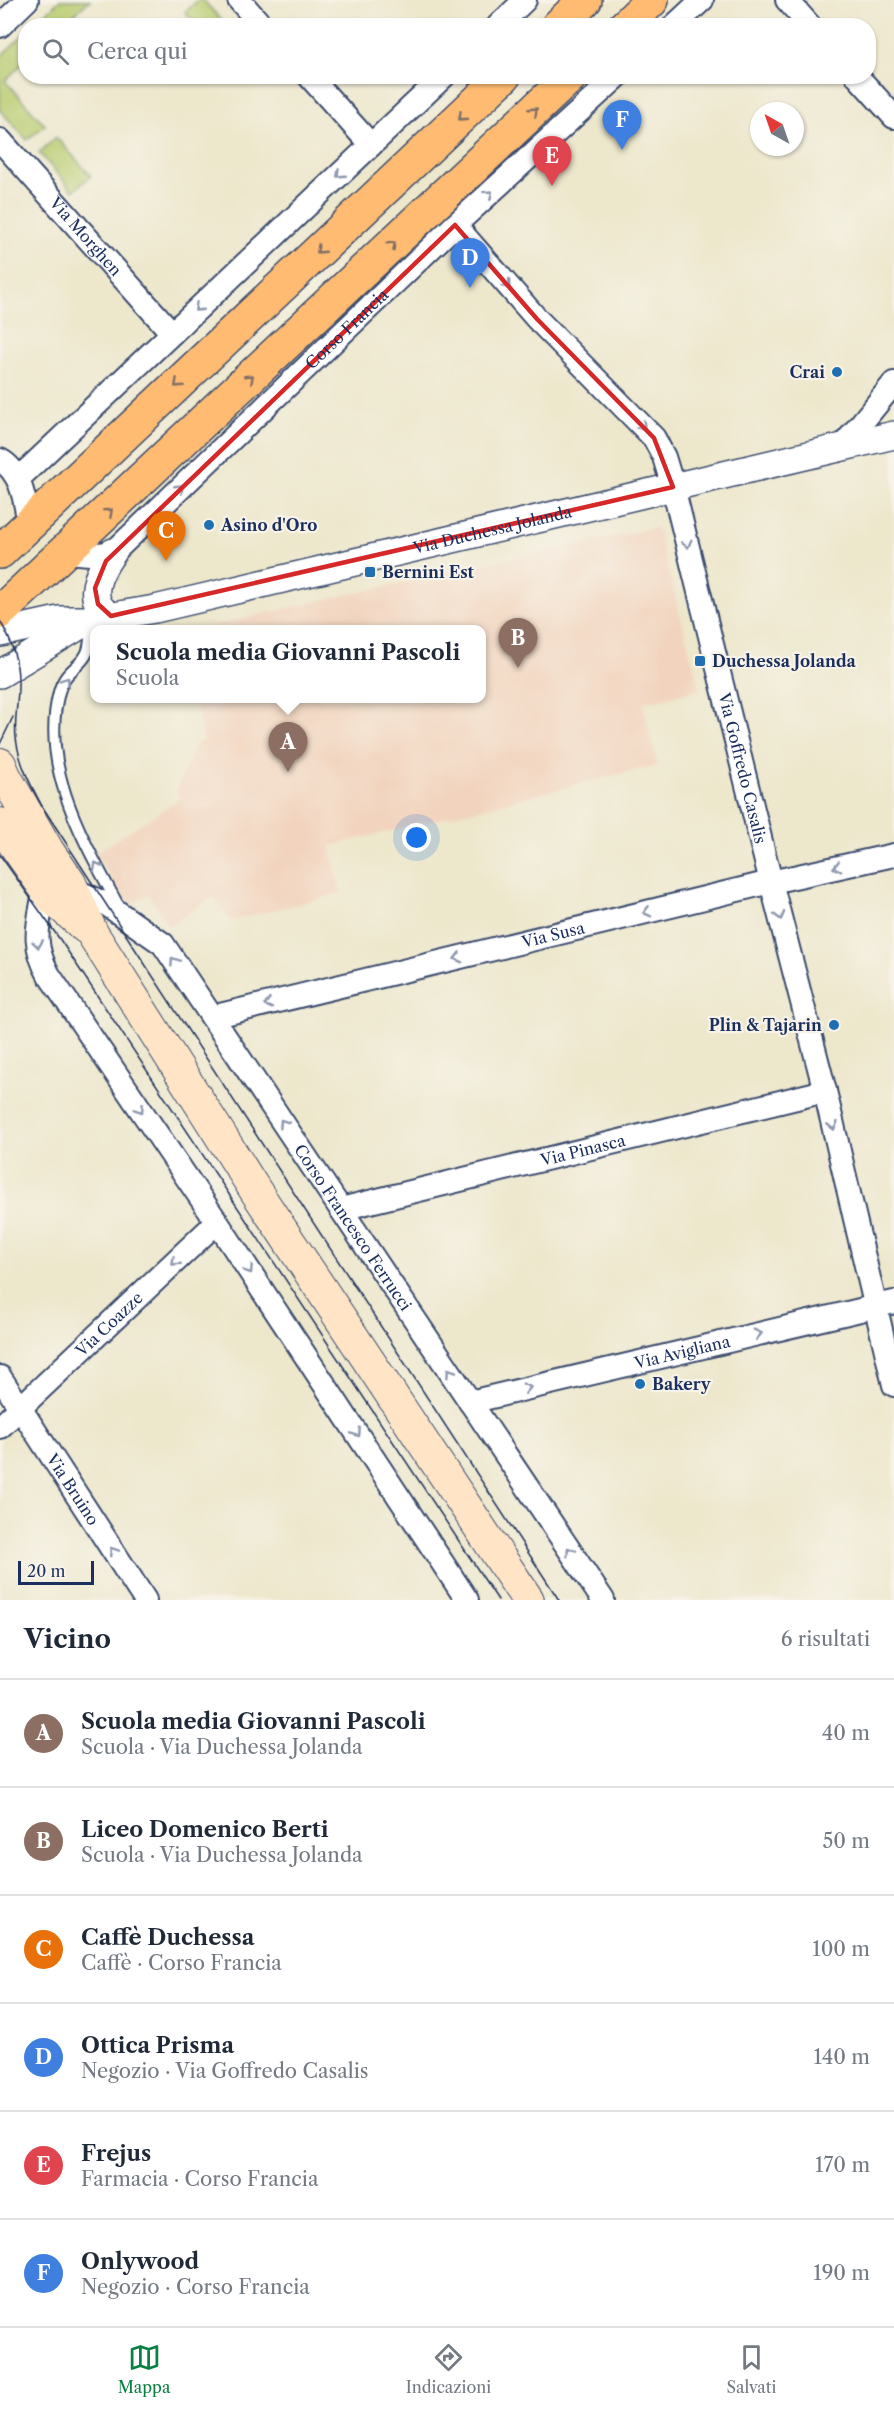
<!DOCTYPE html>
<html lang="it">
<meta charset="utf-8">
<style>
:root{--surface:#fff;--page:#f2f2f3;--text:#1f2937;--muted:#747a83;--line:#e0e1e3;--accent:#0b8043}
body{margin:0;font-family:"Libre Caslon Text",serif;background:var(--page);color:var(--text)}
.compass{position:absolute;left:750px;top:102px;width:54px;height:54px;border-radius:50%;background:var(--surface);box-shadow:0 2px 4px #0004;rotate:320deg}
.scale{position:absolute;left:18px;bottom:15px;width:76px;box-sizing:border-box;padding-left:6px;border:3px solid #1b2f5e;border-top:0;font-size:16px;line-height:21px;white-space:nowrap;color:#1b2f5e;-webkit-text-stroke:4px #f7f3e8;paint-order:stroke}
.you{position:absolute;left:417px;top:838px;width:21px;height:21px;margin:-15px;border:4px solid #fff;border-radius:50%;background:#1a73e8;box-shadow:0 0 0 9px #1a73e833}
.badge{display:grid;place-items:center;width:39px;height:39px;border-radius:50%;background:var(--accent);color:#fff;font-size:20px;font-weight:700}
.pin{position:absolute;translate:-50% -50px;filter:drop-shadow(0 2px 3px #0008)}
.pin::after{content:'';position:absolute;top:32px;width:21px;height:18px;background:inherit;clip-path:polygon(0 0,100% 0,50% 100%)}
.popup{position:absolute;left:90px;top:625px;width:396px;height:78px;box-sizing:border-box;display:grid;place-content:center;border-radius:12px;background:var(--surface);filter:drop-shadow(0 2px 4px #0005);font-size:20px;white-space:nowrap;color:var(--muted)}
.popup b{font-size:22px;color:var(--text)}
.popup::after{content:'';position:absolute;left:50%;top:100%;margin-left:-12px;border:12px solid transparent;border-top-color:var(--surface)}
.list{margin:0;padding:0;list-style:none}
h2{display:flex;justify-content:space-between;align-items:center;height:78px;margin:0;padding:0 24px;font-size:26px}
h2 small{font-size:20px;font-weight:400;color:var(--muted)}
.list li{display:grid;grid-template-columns:39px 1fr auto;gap:18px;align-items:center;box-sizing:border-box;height:108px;padding:0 24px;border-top:2px solid var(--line)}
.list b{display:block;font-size:22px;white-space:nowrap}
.list p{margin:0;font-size:20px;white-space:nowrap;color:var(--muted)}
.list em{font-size:20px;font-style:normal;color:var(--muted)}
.icon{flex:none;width:33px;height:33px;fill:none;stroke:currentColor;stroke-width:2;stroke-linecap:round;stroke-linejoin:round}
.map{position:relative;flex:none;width:894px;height:1600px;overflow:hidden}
.search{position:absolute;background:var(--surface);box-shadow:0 2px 4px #0004;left:18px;right:18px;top:18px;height:66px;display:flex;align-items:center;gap:15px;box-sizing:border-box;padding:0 21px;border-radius:24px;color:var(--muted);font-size:22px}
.sheet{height:726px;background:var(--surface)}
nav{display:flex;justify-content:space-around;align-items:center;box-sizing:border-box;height:84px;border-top:2px solid var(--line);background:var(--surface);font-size:16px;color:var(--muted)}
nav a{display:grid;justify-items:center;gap:3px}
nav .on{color:var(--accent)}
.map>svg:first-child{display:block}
.built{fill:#f2d4be}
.green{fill:#b8cc70;stroke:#6a7e67;stroke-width:1.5}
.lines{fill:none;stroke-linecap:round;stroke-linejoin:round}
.service-casing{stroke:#3a4b6e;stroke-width:14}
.minor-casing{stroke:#3a4b6e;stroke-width:26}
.tertiary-casing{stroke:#3a4b6e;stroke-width:30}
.secondary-casing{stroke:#3a4b6e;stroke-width:34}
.primary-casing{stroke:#3a4b6e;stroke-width:36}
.service{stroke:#fff;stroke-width:10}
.minor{stroke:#fff;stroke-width:22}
.tertiary{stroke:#fff;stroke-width:27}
.secondary{stroke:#ffe4c6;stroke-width:32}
.primary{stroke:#febb71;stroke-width:33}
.tram{stroke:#1b2f5e;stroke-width:1.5}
.oneway{stroke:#816e67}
.oneway2{stroke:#8d97ae}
.marked{fill:none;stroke:#d62828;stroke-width:4.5;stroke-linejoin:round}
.poi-dot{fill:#1f6fb2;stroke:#f7f3e8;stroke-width:2}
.labels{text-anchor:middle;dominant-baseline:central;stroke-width:4.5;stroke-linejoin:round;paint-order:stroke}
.street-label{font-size:16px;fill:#1b2f5e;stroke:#f7f3e8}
.poi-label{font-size:16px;font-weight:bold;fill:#1b2f5e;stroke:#f7f3e8;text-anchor:start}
</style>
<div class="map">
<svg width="894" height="1600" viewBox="0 0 894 1600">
<rect width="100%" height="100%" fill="#f7f3e8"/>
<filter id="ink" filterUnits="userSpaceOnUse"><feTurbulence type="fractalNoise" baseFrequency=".0167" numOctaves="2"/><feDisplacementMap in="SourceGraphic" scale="12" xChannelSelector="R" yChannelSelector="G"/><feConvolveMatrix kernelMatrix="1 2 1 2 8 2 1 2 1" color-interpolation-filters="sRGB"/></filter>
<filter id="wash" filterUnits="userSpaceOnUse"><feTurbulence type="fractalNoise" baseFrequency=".008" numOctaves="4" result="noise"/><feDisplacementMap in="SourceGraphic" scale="24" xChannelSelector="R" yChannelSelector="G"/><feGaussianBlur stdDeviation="1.35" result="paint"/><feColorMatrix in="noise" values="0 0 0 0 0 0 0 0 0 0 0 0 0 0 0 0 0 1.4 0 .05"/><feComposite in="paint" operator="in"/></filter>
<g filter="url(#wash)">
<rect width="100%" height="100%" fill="#ede7cc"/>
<polygon class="built" points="657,527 700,690 643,703 657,765 330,846 341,893 231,921 214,897 168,926 148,894 129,906 95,853 180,799 176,791 196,743 204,740 194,699 482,698 482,630 199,629 323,600"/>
<g class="green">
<polygon points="60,0 90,0 63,25 36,25 35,24"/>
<polygon points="198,0 203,0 226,25 197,25 185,12"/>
<polygon points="23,35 25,37 25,61 5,81 45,125 27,140 0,110 0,57"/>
<polygon points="56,137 91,176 73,191 39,153"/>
</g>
</g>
<g filter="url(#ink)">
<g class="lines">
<defs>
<path id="service" d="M 89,620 C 96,672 68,658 59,692 C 39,768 85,843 119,907"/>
<g id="minor">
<polyline points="239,0 262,26"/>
<polyline points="787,0 810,26"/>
<polyline points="0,26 27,0"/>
<polyline points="498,26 525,0"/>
<polyline points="674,26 702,0"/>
<polyline points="309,76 371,145"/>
<polyline points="857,76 894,117"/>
<path id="s1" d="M 0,140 L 172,333"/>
<path id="s2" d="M 455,225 L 537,319 L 654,438 L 664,457 L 673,487 L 771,882 L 825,1091 L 894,1385"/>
<polyline points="843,446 894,383"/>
<path d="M 0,460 C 22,472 25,502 29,524"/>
<polyline points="18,479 444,76"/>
<path id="s3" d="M 66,552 C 82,553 105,558 118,548 L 455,225 L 618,76"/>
<path d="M 45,887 C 39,923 30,941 49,975 L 217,1222 L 467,1600"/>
<path id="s4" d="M 72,889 L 106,904 L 163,944 L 603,1600"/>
<path id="s5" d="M 212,1017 L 771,882 L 894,855"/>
<path id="s6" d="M 341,1209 L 825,1091"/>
<path id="s7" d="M 0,1377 L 145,1600"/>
<path id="s8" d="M 470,1402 L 894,1302"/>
<path id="s9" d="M 0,1427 L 217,1222"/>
</g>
<g id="tertiary">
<path d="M 111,616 C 83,601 99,571 113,552"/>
<path id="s10" d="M 0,633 L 59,620 L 89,620 L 155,609 L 894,435"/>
<polyline points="0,674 89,620"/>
</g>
<g id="secondary">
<polyline points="0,764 5,776 48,851 70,883 92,933 257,1193 528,1600"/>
<polyline points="0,824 52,898 85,927"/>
</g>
<g id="primary">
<polyline points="558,26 585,0"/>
<polyline points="625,26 652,0"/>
<polyline points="0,552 504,76"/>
<polyline points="0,612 571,76"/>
</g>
</defs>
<use href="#service" class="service-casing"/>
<use href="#minor" class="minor-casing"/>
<use href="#tertiary" class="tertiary-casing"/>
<use href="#secondary" class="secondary-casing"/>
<use href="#primary" class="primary-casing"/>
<use href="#service" class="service"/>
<use href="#minor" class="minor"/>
<use href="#tertiary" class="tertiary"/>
<use href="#secondary" class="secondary"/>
<use href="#primary" class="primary"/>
<g class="tram">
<path d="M 0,621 C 12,641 19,665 18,687 C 18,705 14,720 16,738 C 19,763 30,784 42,806 L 559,1600"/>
<polyline points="0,744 13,717"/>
<polyline points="0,855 61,941 498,1600"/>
</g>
</g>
<defs><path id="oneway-chevron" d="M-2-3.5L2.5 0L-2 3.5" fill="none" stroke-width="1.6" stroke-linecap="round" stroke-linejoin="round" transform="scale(1.5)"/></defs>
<g class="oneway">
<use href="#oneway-chevron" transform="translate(534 111) rotate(-43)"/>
<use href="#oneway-chevron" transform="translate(462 117) rotate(137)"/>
<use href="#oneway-chevron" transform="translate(392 245) rotate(-43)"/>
<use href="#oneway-chevron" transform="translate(320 250) rotate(137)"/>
<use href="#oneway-chevron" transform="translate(250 378) rotate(-43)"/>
<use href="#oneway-chevron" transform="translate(178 384) rotate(137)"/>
<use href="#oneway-chevron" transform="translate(109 512) rotate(-43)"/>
</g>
<g class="oneway2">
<use href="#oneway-chevron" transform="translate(340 174) rotate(137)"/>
<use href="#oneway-chevron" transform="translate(489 194) rotate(-42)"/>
<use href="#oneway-chevron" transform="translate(507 285) rotate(49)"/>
<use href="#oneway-chevron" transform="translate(198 308) rotate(137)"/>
<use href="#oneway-chevron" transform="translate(642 426) rotate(46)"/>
<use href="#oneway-chevron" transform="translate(180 488) rotate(-44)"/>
<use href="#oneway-chevron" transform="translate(687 544) rotate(76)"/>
<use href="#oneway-chevron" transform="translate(66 681) rotate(-55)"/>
<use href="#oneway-chevron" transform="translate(97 866) rotate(-118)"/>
<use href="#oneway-chevron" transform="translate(837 867) rotate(167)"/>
<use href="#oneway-chevron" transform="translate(647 912) rotate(166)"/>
<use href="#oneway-chevron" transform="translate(780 916) rotate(75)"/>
<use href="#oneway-chevron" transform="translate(38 944) rotate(82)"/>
<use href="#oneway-chevron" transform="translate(458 958) rotate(166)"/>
<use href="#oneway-chevron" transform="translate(174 961) rotate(-124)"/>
<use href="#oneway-chevron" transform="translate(268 1004) rotate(166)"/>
<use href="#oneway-chevron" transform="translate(140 1109) rotate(56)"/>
<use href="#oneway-chevron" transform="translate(283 1123) rotate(-124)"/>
<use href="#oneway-chevron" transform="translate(833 1126) rotate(77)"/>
<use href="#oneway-chevron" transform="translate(175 1262) rotate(137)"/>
<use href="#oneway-chevron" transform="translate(249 1270) rotate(57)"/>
<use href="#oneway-chevron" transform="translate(758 1334) rotate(-13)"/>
<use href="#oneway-chevron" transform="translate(450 1372) rotate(-124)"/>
<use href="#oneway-chevron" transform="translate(527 1388) rotate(-13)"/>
<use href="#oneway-chevron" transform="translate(357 1433) rotate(57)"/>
<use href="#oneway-chevron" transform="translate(113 1551) rotate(-123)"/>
<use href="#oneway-chevron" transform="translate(570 1551) rotate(-124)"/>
</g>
</g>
<path class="marked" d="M 455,225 L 537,319 L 654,438 L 673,487 L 111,616 L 98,604 L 95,588 L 106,561 Z"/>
<g class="poi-dot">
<circle cx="837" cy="372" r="6"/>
<circle cx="209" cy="525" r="6"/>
<rect x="364" y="566" width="12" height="12" rx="3"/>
<rect x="694" y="655" width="12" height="12" rx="3"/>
<circle cx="834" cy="1025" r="6"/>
<circle cx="640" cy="1384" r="6"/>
</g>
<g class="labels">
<g class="street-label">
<text stroke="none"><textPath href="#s1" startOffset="129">Via Morghen</textPath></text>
<text stroke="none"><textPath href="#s3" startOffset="370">Corso Francia</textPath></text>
<text stroke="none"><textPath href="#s10" startOffset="504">Via Duchessa Jolanda</textPath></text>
<text stroke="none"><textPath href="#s2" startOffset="634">Via Goffredo Casalis</textPath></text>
<text stroke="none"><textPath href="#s5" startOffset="351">Via Susa</textPath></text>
<text stroke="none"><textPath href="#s6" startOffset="249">Via Pinasca</textPath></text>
<text stroke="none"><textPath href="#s4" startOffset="448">Corso Francesco Ferrucci</textPath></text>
<text stroke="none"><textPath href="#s9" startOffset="150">Via Coazze</textPath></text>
<text stroke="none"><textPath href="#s8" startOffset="218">Via Avigliana</textPath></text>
<text stroke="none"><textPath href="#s7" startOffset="134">Via Bruino</textPath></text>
</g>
<g class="poi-label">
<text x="825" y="372" text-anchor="end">Crai</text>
<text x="221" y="525">Asino d'Oro</text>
<text x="382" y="572">Bernini Est</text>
<text x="712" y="661">Duchessa Jolanda</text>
<text x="822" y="1025" text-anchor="end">Plin &amp; Tajarin</text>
<text x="652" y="1384">Bakery</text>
</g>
</g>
</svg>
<svg class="compass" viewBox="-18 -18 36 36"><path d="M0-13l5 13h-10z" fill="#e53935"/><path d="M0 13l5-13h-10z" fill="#747a83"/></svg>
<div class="scale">20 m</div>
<div class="you"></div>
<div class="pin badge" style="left:288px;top:772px;background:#8d6e63">A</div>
<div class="popup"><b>Scuola media Giovanni Pascoli</b>Scuola</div>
<div class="pin badge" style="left:518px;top:668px;background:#8d6e63">B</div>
<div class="pin badge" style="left:166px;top:561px;background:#e8710a">C</div>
<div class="pin badge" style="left:470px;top:288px;background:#3f7fe0">D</div>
<div class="pin badge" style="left:552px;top:186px;background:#e0444e">E</div>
<div class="pin badge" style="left:622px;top:150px;background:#3f7fe0">F</div>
<div class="search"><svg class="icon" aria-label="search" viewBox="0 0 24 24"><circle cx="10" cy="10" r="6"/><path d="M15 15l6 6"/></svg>Cerca qui</div>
</div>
<section class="sheet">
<h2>Vicino<small>6 risultati</small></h2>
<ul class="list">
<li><span class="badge" style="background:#8d6e63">A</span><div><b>Scuola media Giovanni Pascoli</b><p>Scuola · Via Duchessa Jolanda</p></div><em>40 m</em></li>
<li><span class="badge" style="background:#8d6e63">B</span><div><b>Liceo Domenico Berti</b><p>Scuola · Via Duchessa Jolanda</p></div><em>50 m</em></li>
<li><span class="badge" style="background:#e8710a">C</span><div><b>Caffè Duchessa</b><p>Caffè · Corso Francia</p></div><em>100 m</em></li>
<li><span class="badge" style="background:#3f7fe0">D</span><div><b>Ottica Prisma</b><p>Negozio · Via Goffredo Casalis</p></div><em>140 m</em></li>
<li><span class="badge" style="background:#e0444e">E</span><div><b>Frejus</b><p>Farmacia · Corso Francia</p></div><em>170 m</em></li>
<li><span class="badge" style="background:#3f7fe0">F</span><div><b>Onlywood</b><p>Negozio · Corso Francia</p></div><em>190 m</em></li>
</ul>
</section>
<nav>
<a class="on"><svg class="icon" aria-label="map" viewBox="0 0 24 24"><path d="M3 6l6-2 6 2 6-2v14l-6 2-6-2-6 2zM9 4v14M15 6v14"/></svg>Mappa</a>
<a><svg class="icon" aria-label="directions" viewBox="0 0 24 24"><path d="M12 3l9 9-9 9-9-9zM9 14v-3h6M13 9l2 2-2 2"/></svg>Indicazioni</a>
<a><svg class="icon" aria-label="saved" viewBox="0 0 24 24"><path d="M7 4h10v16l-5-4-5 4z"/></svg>Salvati</a>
</nav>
